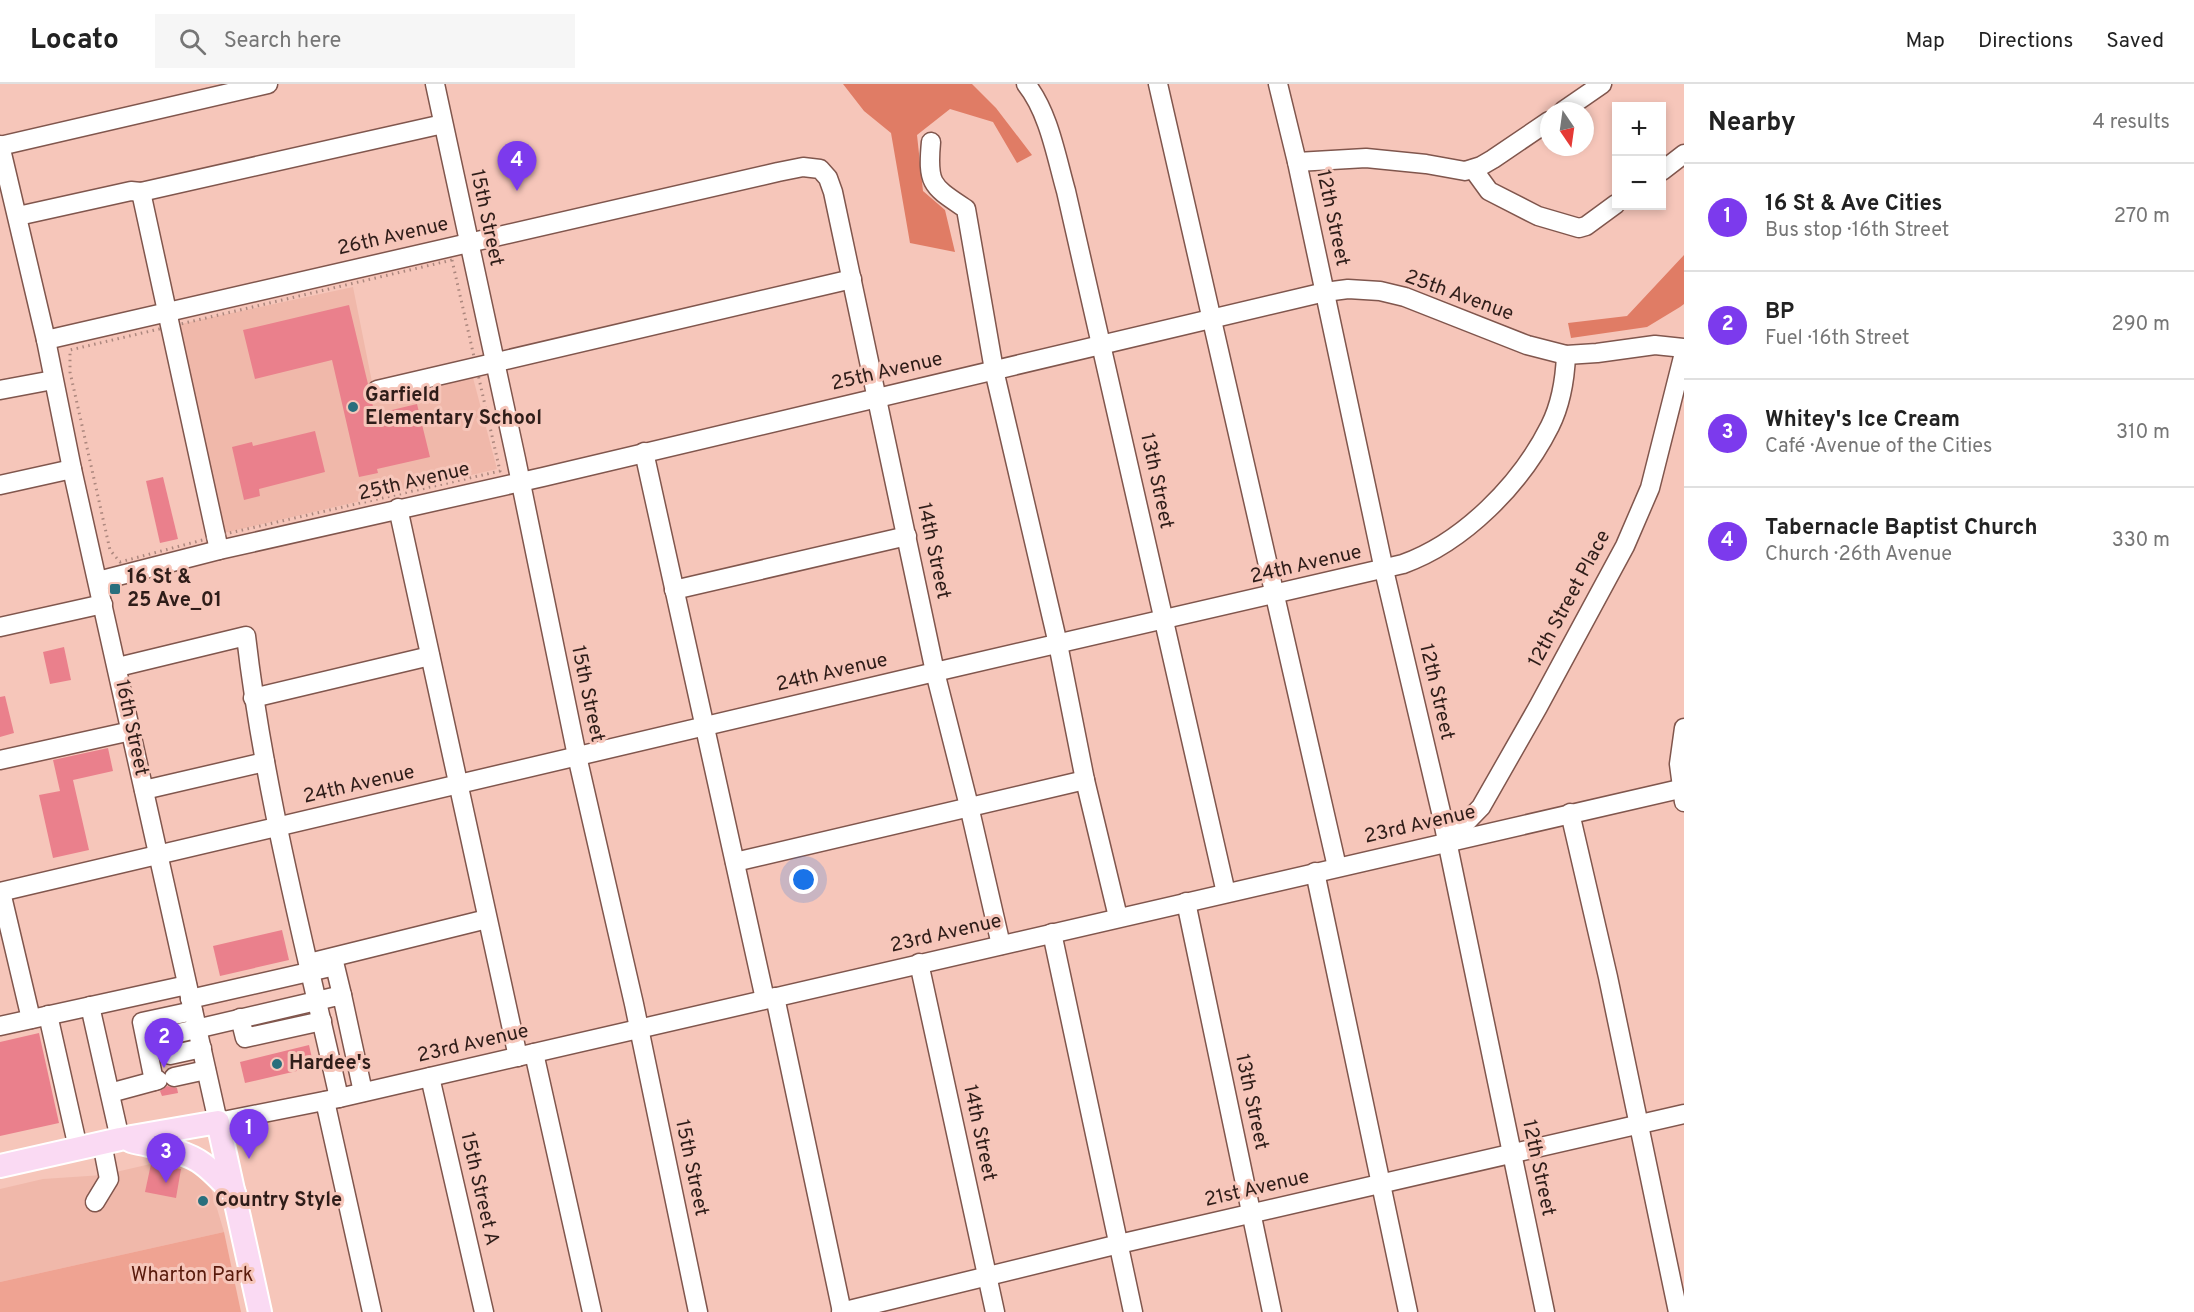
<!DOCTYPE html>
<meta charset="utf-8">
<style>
:root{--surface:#fff;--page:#f6f6f6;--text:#222;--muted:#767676;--line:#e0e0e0;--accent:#7c3aed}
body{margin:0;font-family:Overpass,sans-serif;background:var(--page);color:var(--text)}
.controls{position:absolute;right:18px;top:18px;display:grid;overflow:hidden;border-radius:0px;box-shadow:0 3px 9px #0003}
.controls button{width:54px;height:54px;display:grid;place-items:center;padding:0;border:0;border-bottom:2px solid var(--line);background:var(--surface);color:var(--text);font:30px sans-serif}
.compass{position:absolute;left:1540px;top:18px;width:54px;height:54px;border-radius:50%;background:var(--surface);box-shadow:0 3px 9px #0003;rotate:167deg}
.you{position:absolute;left:804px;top:796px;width:21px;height:21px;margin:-15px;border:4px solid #fff;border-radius:50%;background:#1a73e8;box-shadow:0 0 0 9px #1a73e833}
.badge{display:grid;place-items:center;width:39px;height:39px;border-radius:50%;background:var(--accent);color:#fff;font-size:20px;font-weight:700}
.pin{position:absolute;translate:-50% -50px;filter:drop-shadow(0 2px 3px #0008)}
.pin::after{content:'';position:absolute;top:32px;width:21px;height:18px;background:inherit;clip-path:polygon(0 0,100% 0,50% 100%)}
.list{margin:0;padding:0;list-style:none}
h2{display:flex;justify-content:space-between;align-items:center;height:78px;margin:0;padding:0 24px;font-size:26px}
h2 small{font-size:20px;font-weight:400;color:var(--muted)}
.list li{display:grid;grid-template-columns:39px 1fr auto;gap:18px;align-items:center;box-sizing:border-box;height:108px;padding:0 24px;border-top:2px solid var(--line)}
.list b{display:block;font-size:22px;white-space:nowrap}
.list p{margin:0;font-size:20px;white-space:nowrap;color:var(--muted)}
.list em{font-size:20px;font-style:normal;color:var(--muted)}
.icon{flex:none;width:33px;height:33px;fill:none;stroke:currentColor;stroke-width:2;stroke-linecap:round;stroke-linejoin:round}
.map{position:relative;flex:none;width:1684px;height:1228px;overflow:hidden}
header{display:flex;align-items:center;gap:36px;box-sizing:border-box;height:84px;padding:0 30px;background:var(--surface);border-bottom:2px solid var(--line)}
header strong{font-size:28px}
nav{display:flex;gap:33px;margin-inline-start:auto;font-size:21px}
.search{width:420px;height:54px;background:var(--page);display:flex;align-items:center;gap:15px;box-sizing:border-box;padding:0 21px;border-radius:0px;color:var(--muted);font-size:22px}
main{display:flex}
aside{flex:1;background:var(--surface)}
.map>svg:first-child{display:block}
.built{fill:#f0b8aa}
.green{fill:#efa392}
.forest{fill:#e07c65}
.building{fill:#ea808c}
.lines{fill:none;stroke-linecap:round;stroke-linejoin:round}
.minor-casing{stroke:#80564d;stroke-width:21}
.major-casing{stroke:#fff;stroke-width:26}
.path{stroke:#ac877e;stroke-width:3;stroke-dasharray:1.5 4.5;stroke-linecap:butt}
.minor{stroke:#fff;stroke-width:18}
.major{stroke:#fadaf3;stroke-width:22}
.poi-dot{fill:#296f7d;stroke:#f6c6ba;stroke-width:2}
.labels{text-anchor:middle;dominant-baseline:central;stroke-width:6;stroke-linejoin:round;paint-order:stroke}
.street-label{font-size:20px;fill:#2f1d19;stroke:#f6c6ba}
.poi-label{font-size:20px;font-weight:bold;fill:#2f1d19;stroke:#f6c6ba;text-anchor:start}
.park-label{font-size:20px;fill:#591a0c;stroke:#f6c6ba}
</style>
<header>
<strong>Locato</strong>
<div class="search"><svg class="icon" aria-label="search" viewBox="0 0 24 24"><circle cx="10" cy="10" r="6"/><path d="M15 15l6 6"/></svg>Search here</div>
<nav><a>Map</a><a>Directions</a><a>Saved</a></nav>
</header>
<main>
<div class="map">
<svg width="1684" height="1228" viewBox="0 0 1684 1228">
<rect width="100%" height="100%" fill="#f6c6ba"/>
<g class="built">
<polygon points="353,203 375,313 472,290 497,385 224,449 176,241"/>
<polygon points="159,1078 176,1081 196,1088 210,1101 224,1148 0,1198 0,1105 43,1095 103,1091"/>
</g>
<polygon class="green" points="224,1148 241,1228 0,1228 0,1198"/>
<g class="forest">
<polygon points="843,0 972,0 996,24 1032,71 1017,79 993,38 950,25 917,51 923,107 945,126 955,168 910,159 891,49 864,27"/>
<polygon points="1684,171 1684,220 1680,223 1647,243 1571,254 1568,239 1627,232"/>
</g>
<g class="building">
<polygon points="349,221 368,300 366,308 371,315 375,330 417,320 430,373 377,385 378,389 359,393 332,276 255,295 243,246"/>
<polygon points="315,347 325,388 259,405 260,412 244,416 232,363 252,358 253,362"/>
<polygon points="163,393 178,455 160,459 146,397"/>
<polygon points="64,563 71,596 50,600 43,568"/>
<polygon points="5,612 14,649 0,653 0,613"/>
<polygon points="108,664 113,687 73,696 89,766 53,774 39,711 60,707 53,676"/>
<polygon points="282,846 289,876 220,892 213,862"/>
<polygon points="39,949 59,1039 0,1052 0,958"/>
<polygon points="309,961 314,983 245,999 240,978"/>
<polygon points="167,1002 177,1004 178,1009 162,1012 160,1007"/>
<polygon points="151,1080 181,1085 176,1114 145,1108"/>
</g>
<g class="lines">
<defs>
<g id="minor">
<polyline points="435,0 516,375 577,672 634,920 698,1228"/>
<path d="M 1026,0 C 1049,29 1056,72 1066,107 L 1226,809"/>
<polyline points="1158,0 1337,783"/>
<polyline points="1278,0 1297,78 1384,486 1441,728 1545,1228"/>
<polyline points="1563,27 1602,0"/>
<path d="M 931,58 C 927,101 932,102 966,125 L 994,286 L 1058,560 L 1085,696 L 1118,833"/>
<polyline points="0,61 46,256 72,385 218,1038 339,1014 1684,704"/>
<polyline points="0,62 268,0"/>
<polyline points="1297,78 1366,74 1426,80 1465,87 1481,82 1493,75 1549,37"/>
<polyline points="1473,85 1489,107 1538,132 1579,144 1586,142 1616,120"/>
<polyline points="1662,87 1684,70"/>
<polyline points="141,108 219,466"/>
<polyline points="18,132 131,107 141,108 443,40"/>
<polyline points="46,256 778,88 803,83 820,85 828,94 833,108 935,588 969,722 1001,861"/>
<polyline points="0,306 53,296"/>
<polyline points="377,306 852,195"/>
<polyline points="644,368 765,915"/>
<polyline points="0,401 72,385"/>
<polyline points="398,424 518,973"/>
<polyline points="98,497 219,466 543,393 1325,208 1348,205 1380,207 1405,213 1527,261 1566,271 1597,269 1655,261 1684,264"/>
<polyline points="674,506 907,452"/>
<polyline points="0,543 103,520"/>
<path d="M 118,583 L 246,552 C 264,708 305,861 339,1014"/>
<polyline points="253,614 430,572"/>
<polyline points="1684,644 1679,680 1684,718"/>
<polyline points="0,676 131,647"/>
<polyline points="144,706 265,678"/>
<polyline points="1570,729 1608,893 1678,1228"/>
<polyline points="1447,758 1481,723 1538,623 1625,462 1650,404 1684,269"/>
<polyline points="735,778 1085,696"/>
<polyline points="1315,788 1408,1228"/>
<path d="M 0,808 L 935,588 L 1403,480 C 1464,458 1521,400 1550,342 C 1561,320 1565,296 1566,271"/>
<polyline points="1,808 31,935"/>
<polyline points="1186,818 1272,1228"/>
<polyline points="1052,849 1133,1228"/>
<polyline points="309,879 487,835"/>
<polyline points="919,879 995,1228"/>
<polyline points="775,913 842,1228"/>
<polyline points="190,915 335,882 342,911"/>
<polyline points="90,922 120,1055"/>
<polyline points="48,931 78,1064"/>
<polyline points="240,934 245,954 322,937"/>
<polyline points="0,942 187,901"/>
<polyline points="166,952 342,911 363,1008"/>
<polyline points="534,969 592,1228"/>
<polyline points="170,971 202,964"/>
<polyline points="174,993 206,986"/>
<polyline points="430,993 484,1228"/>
<polyline points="154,997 142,938 193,927"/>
<polyline points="110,1009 158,996"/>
<polyline points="325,1017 372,1228"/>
<polyline points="95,1118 109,1095 102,1059"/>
<polyline points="841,1228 1119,1160 1684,1030"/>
</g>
<g id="major">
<path d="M 131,1057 C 154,1063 183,1065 203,1080 C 214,1088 224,1100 234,1109"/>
<polyline points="0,1082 120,1055 218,1038 260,1228"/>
</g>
</defs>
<use href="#minor" class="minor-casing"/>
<use href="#major" class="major-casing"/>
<polygon class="path" points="452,176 500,387 225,450 120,478 110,466 70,288 70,266"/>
<use href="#minor" class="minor"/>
<use href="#major" class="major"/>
</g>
<g class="poi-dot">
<circle cx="353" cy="323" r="6"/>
<rect x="109" y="499" width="12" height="12" rx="3"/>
<circle cx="277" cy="980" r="6"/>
<circle cx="203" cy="1117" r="6"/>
</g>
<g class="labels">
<g class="street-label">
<text transform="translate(486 134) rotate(78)">15th Street</text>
<text transform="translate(1332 134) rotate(78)">12th Street</text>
<text transform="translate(393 153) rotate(-13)">26th Avenue</text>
<text transform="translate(1459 212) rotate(20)">25th Avenue</text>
<text transform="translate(887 288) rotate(-13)">25th Avenue</text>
<text transform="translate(1156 397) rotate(78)">13th Street</text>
<text transform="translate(414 398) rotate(-13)">25th Avenue</text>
<text transform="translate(933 467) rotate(78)">14th Street</text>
<text transform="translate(1306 481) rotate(-13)">24th Avenue</text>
<text transform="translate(1570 515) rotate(-62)">12th Street Place</text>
<text transform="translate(832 589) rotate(-13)">24th Avenue</text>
<text transform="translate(1436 608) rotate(77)">12th Street</text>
<text transform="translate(587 610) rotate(78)">15th Street</text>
<text transform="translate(131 644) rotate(78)">16th Street</text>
<text transform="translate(359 701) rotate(-13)">24th Avenue</text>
<text transform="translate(1420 741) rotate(-13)">23rd Avenue</text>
<text transform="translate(946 850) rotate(-13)">23rd Avenue</text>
<text transform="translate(473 960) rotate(-13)">23rd Avenue</text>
<text transform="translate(1251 1018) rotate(78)">13th Street</text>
<text transform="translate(979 1049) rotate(78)">14th Street</text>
<text transform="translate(691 1084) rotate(78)">15th Street</text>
<text transform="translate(1538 1084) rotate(78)">12th Street</text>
<text transform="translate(479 1105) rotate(77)">15th Street A</text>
<text transform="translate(1257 1105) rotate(-13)">21st Avenue</text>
</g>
<g class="poi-label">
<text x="365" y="312">Garfield<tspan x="365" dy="23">Elementary School</tspan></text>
<text x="127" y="494">16 St &amp;<tspan x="127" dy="23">25 Ave_01</tspan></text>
<text x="289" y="980">Hardee's</text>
<text x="215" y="1117">Country Style</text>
</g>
<g class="park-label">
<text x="192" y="1192">Wharton Park</text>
</g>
</g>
</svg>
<div class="controls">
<button>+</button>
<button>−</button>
</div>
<svg class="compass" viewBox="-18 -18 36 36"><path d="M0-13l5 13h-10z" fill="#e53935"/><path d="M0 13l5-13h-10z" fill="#767676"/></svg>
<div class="you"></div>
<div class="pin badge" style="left:249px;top:1075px">1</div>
<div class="pin badge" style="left:164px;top:984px">2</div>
<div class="pin badge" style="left:166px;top:1099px">3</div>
<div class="pin badge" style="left:517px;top:107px">4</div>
</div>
<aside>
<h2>Nearby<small>4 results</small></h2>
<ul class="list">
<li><span class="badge">1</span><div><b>16 St &amp; Ave Cities</b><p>Bus stop · 16th Street</p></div><em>270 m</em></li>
<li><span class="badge">2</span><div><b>BP</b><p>Fuel · 16th Street</p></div><em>290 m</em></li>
<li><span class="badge">3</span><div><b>Whitey's Ice Cream</b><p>Café · Avenue of the Cities</p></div><em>310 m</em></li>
<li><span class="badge">4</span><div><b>Tabernacle Baptist Church</b><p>Church · 26th Avenue</p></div><em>330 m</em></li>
</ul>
</aside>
</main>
